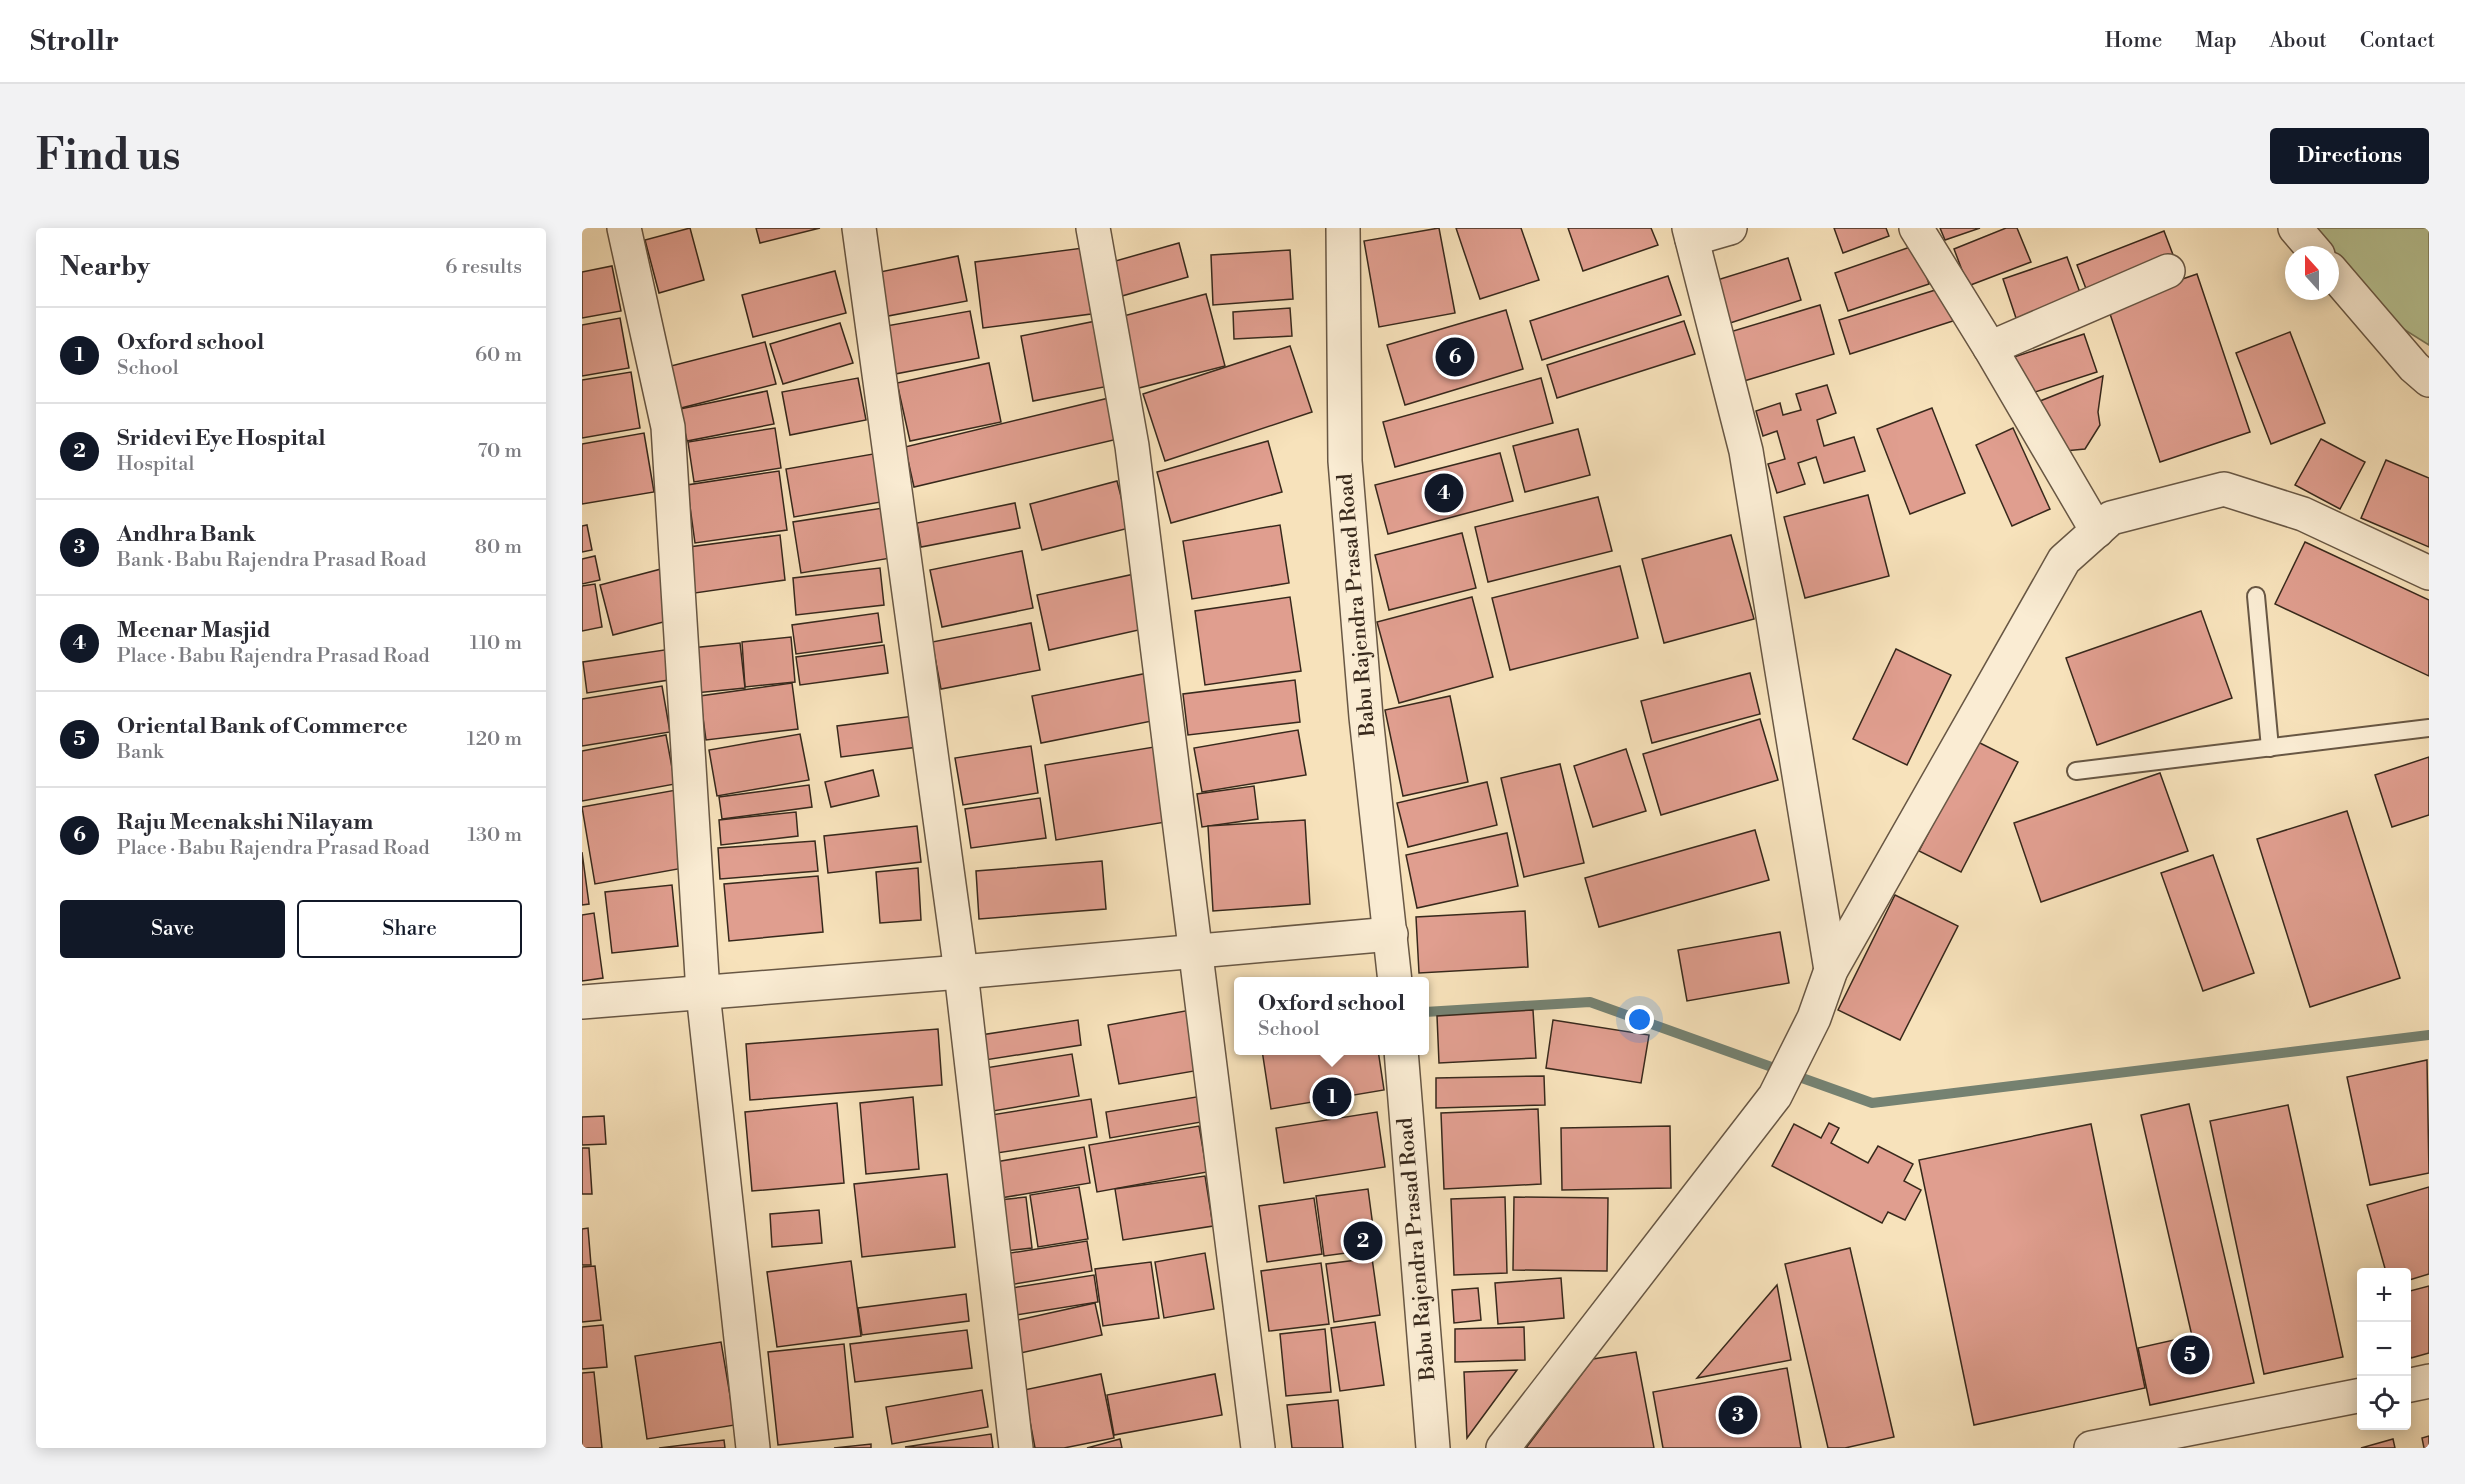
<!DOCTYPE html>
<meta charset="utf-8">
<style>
:root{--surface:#fff;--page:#f2f2f3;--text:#2b2b33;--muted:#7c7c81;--line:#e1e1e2;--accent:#111827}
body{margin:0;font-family:"Libre Bodoni",serif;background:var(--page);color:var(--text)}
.controls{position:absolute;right:18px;bottom:18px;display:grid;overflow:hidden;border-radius:6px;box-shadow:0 3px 15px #0003}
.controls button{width:54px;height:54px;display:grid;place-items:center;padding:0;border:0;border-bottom:2px solid var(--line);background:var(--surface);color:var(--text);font:30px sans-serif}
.compass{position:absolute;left:1703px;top:18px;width:54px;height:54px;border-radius:50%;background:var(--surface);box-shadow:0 3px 15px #0003;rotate:339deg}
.you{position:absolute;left:1058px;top:792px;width:21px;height:21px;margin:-15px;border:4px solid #fff;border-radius:50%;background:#1a73e8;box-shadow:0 0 0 9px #1a73e833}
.badge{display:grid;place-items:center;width:39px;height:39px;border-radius:50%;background:var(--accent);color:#fff;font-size:20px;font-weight:700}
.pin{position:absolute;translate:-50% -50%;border:3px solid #fff;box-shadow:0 2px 6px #0006}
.popup{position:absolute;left:652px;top:749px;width:195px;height:78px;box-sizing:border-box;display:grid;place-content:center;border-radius:6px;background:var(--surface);filter:drop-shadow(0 2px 4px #0005);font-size:20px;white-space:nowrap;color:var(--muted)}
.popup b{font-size:22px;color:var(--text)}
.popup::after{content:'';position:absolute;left:50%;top:100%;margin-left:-12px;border:12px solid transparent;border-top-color:var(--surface)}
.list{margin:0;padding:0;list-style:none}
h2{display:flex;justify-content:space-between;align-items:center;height:78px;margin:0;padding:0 24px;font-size:26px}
h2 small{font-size:20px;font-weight:400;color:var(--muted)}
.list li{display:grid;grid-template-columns:39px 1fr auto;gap:18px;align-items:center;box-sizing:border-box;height:96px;padding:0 24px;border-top:2px solid var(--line)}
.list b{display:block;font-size:22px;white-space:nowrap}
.list p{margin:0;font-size:20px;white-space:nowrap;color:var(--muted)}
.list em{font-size:20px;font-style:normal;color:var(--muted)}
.actions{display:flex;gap:12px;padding:18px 24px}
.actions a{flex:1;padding:14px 0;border:2px solid var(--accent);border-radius:6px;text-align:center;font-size:21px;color:var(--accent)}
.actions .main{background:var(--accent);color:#fff}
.icon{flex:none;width:33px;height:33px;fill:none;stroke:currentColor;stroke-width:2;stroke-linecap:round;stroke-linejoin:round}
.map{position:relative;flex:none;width:1847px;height:1220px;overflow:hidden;border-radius:6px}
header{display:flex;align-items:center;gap:36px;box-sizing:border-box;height:84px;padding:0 30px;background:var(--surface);border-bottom:2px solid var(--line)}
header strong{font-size:28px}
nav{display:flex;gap:33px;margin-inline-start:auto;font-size:21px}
.intro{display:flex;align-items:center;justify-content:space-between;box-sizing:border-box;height:144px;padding:0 36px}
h1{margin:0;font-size:42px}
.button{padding:15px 27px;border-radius:6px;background:var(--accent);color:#fff;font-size:21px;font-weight:700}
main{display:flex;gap:36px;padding:0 36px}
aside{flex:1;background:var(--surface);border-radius:6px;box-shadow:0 3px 15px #0003}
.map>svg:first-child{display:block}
.green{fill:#b8c494;stroke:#787658;stroke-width:1.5}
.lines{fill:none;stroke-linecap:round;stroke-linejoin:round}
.stream{stroke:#758272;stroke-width:10}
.building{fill:#e09e8f;stroke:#38291c;stroke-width:1.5}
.service-casing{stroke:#685744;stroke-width:20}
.minor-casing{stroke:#685744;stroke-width:36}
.tertiary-casing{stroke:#685744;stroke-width:36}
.service{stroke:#faecd3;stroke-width:16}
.minor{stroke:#faecd3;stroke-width:33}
.tertiary{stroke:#faecd3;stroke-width:33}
.labels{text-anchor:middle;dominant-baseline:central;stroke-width:6;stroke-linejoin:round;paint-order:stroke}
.street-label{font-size:21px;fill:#38291c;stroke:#faecd3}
</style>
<header>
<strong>Strollr</strong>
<nav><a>Home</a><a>Map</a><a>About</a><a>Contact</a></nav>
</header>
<div class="intro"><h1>Find us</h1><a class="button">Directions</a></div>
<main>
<aside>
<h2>Nearby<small>6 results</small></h2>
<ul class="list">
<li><span class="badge">1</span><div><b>Oxford school</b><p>School</p></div><em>60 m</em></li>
<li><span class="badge">2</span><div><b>Sridevi Eye Hospital</b><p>Hospital</p></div><em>70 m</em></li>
<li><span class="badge">3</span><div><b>Andhra Bank</b><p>Bank · Babu Rajendra Prasad Road</p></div><em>80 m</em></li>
<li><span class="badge">4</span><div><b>Meenar Masjid</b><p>Place · Babu Rajendra Prasad Road</p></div><em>110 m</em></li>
<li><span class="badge">5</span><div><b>Oriental Bank of Commerce</b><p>Bank</p></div><em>120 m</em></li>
<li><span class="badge">6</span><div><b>Raju Meenakshi Nilayam</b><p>Place · Babu Rajendra Prasad Road</p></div><em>130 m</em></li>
</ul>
<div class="actions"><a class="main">Save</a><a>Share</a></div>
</aside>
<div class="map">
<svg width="1847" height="1220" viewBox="0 0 1847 1220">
<rect width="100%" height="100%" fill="#f7e2bb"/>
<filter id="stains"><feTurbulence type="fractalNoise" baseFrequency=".00333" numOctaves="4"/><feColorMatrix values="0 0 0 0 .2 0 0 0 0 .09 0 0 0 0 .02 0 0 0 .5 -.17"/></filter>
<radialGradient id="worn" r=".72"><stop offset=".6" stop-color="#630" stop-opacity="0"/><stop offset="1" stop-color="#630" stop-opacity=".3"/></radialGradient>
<polygon class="green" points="1724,0 1847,0 1847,117 1775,72"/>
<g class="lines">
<polyline class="stream" points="843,784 1008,774 1290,875 1847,807"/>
</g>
<g class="building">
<polygon points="108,0 122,52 77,65 63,12"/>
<polygon points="174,0 238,0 178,15"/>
<polygon points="857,0 873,85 797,99 782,13"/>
<polygon points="874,0 939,0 957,52 898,71"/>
<polygon points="986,0 1069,0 1076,17 1001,43"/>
<polygon points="1252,0 1304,0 1307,8 1261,25"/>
<polygon points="1358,0 1398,0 1363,12"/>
<polygon points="1424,0 1435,0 1449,34 1386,58 1372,21"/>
<polygon points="1582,3 1593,32 1506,66 1495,37"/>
<polygon points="597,15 606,49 540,68 530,34"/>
<polygon points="1334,17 1347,56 1266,83 1253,45"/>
<polygon points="501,20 509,86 401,100 393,34"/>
<polygon points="708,22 711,71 631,77 629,27"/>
<polygon points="376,28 385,73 306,88 298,44"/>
<polygon points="1485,29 1500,70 1435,93 1421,51"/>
<polygon points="1206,30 1219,72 1145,96 1132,53"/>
<polygon points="30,38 39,83 0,90 0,44"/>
<polygon points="253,43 264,85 171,109 160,67"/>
<polygon points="1615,46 1668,204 1578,234 1525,77"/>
<polygon points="1086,48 1099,87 960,132 948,93"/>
<polygon points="1363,59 1374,92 1268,126 1257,92"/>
<polygon points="624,66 643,138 553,161 534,90"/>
<polygon points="1238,77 1252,126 1162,153 1148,104"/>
<polygon points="708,80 710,108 652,111 651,84"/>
<polygon points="924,82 941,141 823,177 805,117"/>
<polygon points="388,83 397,130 313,146 304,98"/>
<polygon points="38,90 47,140 0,148 0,97"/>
<polygon points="519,92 532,157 451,173 439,108"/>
<polygon points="1102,93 1113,126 975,170 965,137"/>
<polygon points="258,95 271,135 201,156 188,116"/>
<polygon points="1708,104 1743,195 1689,216 1654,125"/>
<polygon points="1502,106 1515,144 1441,168 1429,130"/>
<polygon points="183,114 194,156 95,181 85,139"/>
<polygon points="708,118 730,184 583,233 561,166"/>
<polygon points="407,135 419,194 328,213 315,155"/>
<polygon points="49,144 58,200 0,210 0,152"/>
<polygon points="1521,148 1516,184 1518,197 1503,221 1472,224 1453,175"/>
<polygon points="276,150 284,192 208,207 200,164"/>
<polygon points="959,150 971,195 813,239 801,194"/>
<polygon points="1245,157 1254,185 1235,192 1242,218 1272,209 1283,243 1242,255 1234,229 1216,235 1223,256 1195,265 1186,236 1203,231 1195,203 1181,208 1174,183 1198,175 1201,187 1219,182 1214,166"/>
<polygon points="185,163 192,196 105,213 98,181"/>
<polygon points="531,169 540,210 332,259 323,219"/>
<polygon points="1350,180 1383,265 1328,286 1295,201"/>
<polygon points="193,200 199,240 112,254 106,214"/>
<polygon points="1431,200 1468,281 1430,298 1394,217"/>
<polygon points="996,201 1008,247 943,264 931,218"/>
<polygon points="62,205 72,264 0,276 0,216"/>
<polygon points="1739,211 1783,234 1758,281 1713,257"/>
<polygon points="686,213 700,264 589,295 575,244"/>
<polygon points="918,225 931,273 806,306 793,257"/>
<polygon points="291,226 299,274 212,289 204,241"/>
<polygon points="1804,232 1847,250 1847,319 1779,290"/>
<polygon points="197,243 205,302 113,315 105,257"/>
<polygon points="535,253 547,300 460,322 448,276"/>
<polygon points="1286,267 1307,348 1223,370 1202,289"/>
<polygon points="1016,269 1030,323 906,354 893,299"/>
<polygon points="433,275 438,300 339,319 335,295"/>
<polygon points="301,280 309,330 219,345 211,294"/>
<polygon points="5,297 10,322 0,324 0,298"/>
<polygon points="698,297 707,355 610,371 601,313"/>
<polygon points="880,305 894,360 807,382 793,327"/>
<polygon points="198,307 203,352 113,365 107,319"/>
<polygon points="1149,307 1172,391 1082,415 1060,331"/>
<polygon points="1723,314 1847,372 1847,448 1693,376"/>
<polygon points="440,323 451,380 360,399 348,342"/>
<polygon points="13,328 18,352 0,356 0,331"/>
<polygon points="1038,338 1056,410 928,442 910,370"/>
<polygon points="298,340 302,377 214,387 211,350"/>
<polygon points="79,341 93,391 31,407 18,357"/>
<polygon points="557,345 570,399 467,422 455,367"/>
<polygon points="13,356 20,399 0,403 0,358"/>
<polygon points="708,369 719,443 623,457 613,383"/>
<polygon points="890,369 911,449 817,475 795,394"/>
<polygon points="1619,383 1650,470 1515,517 1484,430"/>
<polygon points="296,385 300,414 214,426 210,397"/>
<polygon points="449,395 458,442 359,461 350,414"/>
<polygon points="209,409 213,454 163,459 160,414"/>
<polygon points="158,415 163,460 113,465 109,420"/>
<polygon points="302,417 306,445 218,457 214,429"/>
<polygon points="89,421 93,451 5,465 1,434"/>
<polygon points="1314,421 1369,447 1325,537 1271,511"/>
<polygon points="571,444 580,491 459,515 450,468"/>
<polygon points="1168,445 1178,486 1070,515 1059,473"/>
<polygon points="713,452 718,494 606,507 601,466"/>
<polygon points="210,455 216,501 124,512 118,468"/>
<polygon points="80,458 88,504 0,518 0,471"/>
<polygon points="868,468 886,554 821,568 803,482"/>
<polygon points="332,488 336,519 259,529 255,498"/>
<polygon points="1178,491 1196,552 1079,587 1061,526"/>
<polygon points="716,502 724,547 620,564 612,520"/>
<polygon points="218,506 227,552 135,568 127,522"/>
<polygon points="84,507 93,556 0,573 0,523"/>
<polygon points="1394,513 1436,534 1379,644 1337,623"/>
<polygon points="449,518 456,565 381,577 373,530"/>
<polygon points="572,519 584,594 474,612 463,537"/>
<polygon points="1044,521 1064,583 1011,599 992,538"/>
<polygon points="1847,529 1847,587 1810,599 1793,547"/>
<polygon points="978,536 1002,635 942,649 919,550"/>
<polygon points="291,542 297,568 249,579 243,554"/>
<polygon points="1578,545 1606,623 1459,674 1432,595"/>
<polygon points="905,554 915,597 826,619 815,575"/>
<polygon points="227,557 230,579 140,591 137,569"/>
<polygon points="672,558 676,591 620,599 615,566"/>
<polygon points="94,562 107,639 13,656 0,579"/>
<polygon points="458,570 464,610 389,620 383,581"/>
<polygon points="1765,583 1818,750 1728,779 1675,611"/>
<polygon points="214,584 216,608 139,617 137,592"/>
<polygon points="723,592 728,676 631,683 626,598"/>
<polygon points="335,598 339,634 246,645 242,608"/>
<polygon points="1173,602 1187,652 1017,699 1003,650"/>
<polygon points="925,605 936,658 835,680 824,627"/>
<polygon points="233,613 236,643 138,651 136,620"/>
<polygon points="0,624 7,676 0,677"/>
<polygon points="1631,627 1672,745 1621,763 1579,645"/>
<polygon points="520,633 524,681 397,691 394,643"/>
<polygon points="336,640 339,692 298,695 294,644"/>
<polygon points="236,648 241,704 147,713 142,656"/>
<polygon points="90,657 96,718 30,725 23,664"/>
<polygon points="1313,667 1376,698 1318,812 1256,782"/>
<polygon points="943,683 946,739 837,745 834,689"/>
<polygon points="12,685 21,750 0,753 0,687"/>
<polygon points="1198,704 1207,755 1105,773 1096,722"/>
<polygon points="614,781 624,841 537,856 526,797"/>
<polygon points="951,782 954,830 857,835 855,788"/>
<polygon points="496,792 499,817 403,832 399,807"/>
<polygon points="971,792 1067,807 1059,855 964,840"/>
<polygon points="356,801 360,857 168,872 164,816"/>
<polygon points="680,822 796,822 802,862 689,881"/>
<polygon points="490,826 497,868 411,883 403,840"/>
<polygon points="1845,832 1847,945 1788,957 1765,849"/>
<polygon points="962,848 963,877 854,880 854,850"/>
<polygon points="620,868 625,893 528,910 524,884"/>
<polygon points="331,869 337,941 284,946 278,875"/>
<polygon points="509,871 515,909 415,925 409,887"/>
<polygon points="255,875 262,955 170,963 163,884"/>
<polygon points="1607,876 1672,1155 1568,1177 1556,1120 1610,1108 1559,887"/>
<polygon points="1706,877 1761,1129 1682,1146 1628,893"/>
<polygon points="956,881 959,956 862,961 859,885"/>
<polygon points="795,884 803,939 702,955 694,900"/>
<polygon points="22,888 24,916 0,917 0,889"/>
<polygon points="1247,895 1257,900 1249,915 1286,935 1296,918 1331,936 1322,953 1339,962 1323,992 1306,984 1300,995 1190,938 1212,896 1239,910"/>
<polygon points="1509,896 1563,1160 1392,1197 1337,932"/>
<polygon points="617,898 625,944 515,964 507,917"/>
<polygon points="1088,898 1089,960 980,962 979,900"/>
<polygon points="502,919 508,955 413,971 407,935"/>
<polygon points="0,920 7,920 10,966 0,966"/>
<polygon points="365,946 373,1019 280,1029 272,956"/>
<polygon points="623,948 631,998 541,1012 533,961"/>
<polygon points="497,959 506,1011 456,1019 448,967"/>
<polygon points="1847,959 1847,1046 1824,1053 1824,1044 1804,1044 1785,977"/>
<polygon points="786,961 794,1021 742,1028 734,968"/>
<polygon points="444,969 450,1020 414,1024 408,973"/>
<polygon points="923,969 925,1045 872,1047 869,971"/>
<polygon points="932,969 1026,970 1025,1043 931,1042"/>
<polygon points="732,970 740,1026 685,1034 677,978"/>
<polygon points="237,982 240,1015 190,1019 188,986"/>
<polygon points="6,1000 9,1037 0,1037 0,1001"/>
<polygon points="505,1013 510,1043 421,1058 416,1027"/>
<polygon points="1268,1020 1312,1209 1263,1220 1246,1220 1203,1036"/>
<polygon points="623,1025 632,1081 582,1090 573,1034"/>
<polygon points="790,1030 798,1087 752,1094 744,1036"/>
<polygon points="269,1033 279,1108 195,1119 185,1044"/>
<polygon points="569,1034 577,1090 521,1098 513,1041"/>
<polygon points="739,1035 747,1096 687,1103 679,1043"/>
<polygon points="13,1038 19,1092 0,1094 0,1039"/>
<polygon points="512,1047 516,1074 428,1088 423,1061"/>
<polygon points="979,1050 982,1090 916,1096 913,1055"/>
<polygon points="1195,1057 1209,1132 1115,1150"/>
<polygon points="1847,1058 1847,1125 1829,1130 1824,1115 1824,1064"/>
<polygon points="896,1060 899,1092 872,1095 870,1062"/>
<polygon points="384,1066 387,1093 280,1107 276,1080"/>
<polygon points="513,1075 520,1107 434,1126 427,1094"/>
<polygon points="793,1094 802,1157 758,1163 749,1100"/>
<polygon points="21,1097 25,1139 0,1141 0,1099"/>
<polygon points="942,1099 943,1132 873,1134 873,1101"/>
<polygon points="743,1101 749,1164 704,1168 698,1106"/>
<polygon points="385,1102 390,1140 273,1154 268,1116"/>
<polygon points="139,1114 153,1197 65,1211 53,1128"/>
<polygon points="262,1116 271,1209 196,1217 186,1124"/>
<polygon points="1054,1124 1072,1220 944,1220 1011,1131"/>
<polygon points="1205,1140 1219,1220 1081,1220 1071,1164"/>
<polygon points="935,1142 885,1210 882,1144"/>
<polygon points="12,1144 20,1220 0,1220 0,1145"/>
<polygon points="519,1146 532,1210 482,1220 453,1220 442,1162"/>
<polygon points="633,1146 640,1187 532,1207 525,1167"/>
<polygon points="400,1162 406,1199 310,1216 304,1179"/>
<polygon points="756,1172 761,1220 710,1220 705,1177"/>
<polygon points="409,1206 411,1220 323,1219"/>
<polygon points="1847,1208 1847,1220 1842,1220 1840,1210"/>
<polygon points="538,1211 540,1220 505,1220"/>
<polygon points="1811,1211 1813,1220 1779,1220"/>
<polygon points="142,1212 143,1220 77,1220"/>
<polygon points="289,1216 289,1220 252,1220"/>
</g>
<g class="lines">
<defs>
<g id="service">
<polyline points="1674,368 1688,520"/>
<polyline points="1494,543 1847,500"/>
</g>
<g id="minor">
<polyline points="42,0 86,199 121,765 171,1220"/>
<polyline points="277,0 379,744 434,1220"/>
<polyline points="511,0 550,218 676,1220"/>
<polyline points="1107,0 1164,223 1249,742"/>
<polyline points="1334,0 1408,120 1515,303"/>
<polyline points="1713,0 1736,27"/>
<polyline points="1110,11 1148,0"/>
<polyline points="1748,41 1832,139 1847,152"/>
<polyline points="1408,120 1586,43"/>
<polyline points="0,774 379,744 809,706"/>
<polyline points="1824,1158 1847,1153"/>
<polyline points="921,1220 1193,868 1232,790 1249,742 1482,332 1529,290 1642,261 1721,286 1847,345"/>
<polyline points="1509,1220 1780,1167"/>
</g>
<g id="tertiary">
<polyline points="761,0 763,233 784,489 813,754"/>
<polyline points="819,822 851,1220"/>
</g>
</defs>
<use href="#service" class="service-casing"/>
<use href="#minor" class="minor-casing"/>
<use href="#tertiary" class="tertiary-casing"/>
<use href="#service" class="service"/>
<use href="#minor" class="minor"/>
<use href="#tertiary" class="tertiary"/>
</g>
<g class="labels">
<g class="street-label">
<text transform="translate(775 377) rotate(-95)">Babu Rajendra Prasad Road</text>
<text transform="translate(835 1021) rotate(-95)">Babu Rajendra Prasad Road</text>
</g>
</g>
<rect width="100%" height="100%" filter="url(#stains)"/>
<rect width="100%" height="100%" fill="url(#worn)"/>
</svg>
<div class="controls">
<button>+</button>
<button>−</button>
<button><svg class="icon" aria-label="locate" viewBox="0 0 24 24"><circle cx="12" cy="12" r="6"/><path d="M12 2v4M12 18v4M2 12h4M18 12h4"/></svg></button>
</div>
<svg class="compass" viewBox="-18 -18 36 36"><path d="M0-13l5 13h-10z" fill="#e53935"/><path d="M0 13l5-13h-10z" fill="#7c7c81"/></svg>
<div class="you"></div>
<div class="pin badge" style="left:750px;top:869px">1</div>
<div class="popup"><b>Oxford school</b>School</div>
<div class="pin badge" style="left:781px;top:1013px">2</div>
<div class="pin badge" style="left:1156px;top:1187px">3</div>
<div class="pin badge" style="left:862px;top:265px">4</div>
<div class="pin badge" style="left:1608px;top:1127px">5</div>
<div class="pin badge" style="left:873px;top:129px">6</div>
</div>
</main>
